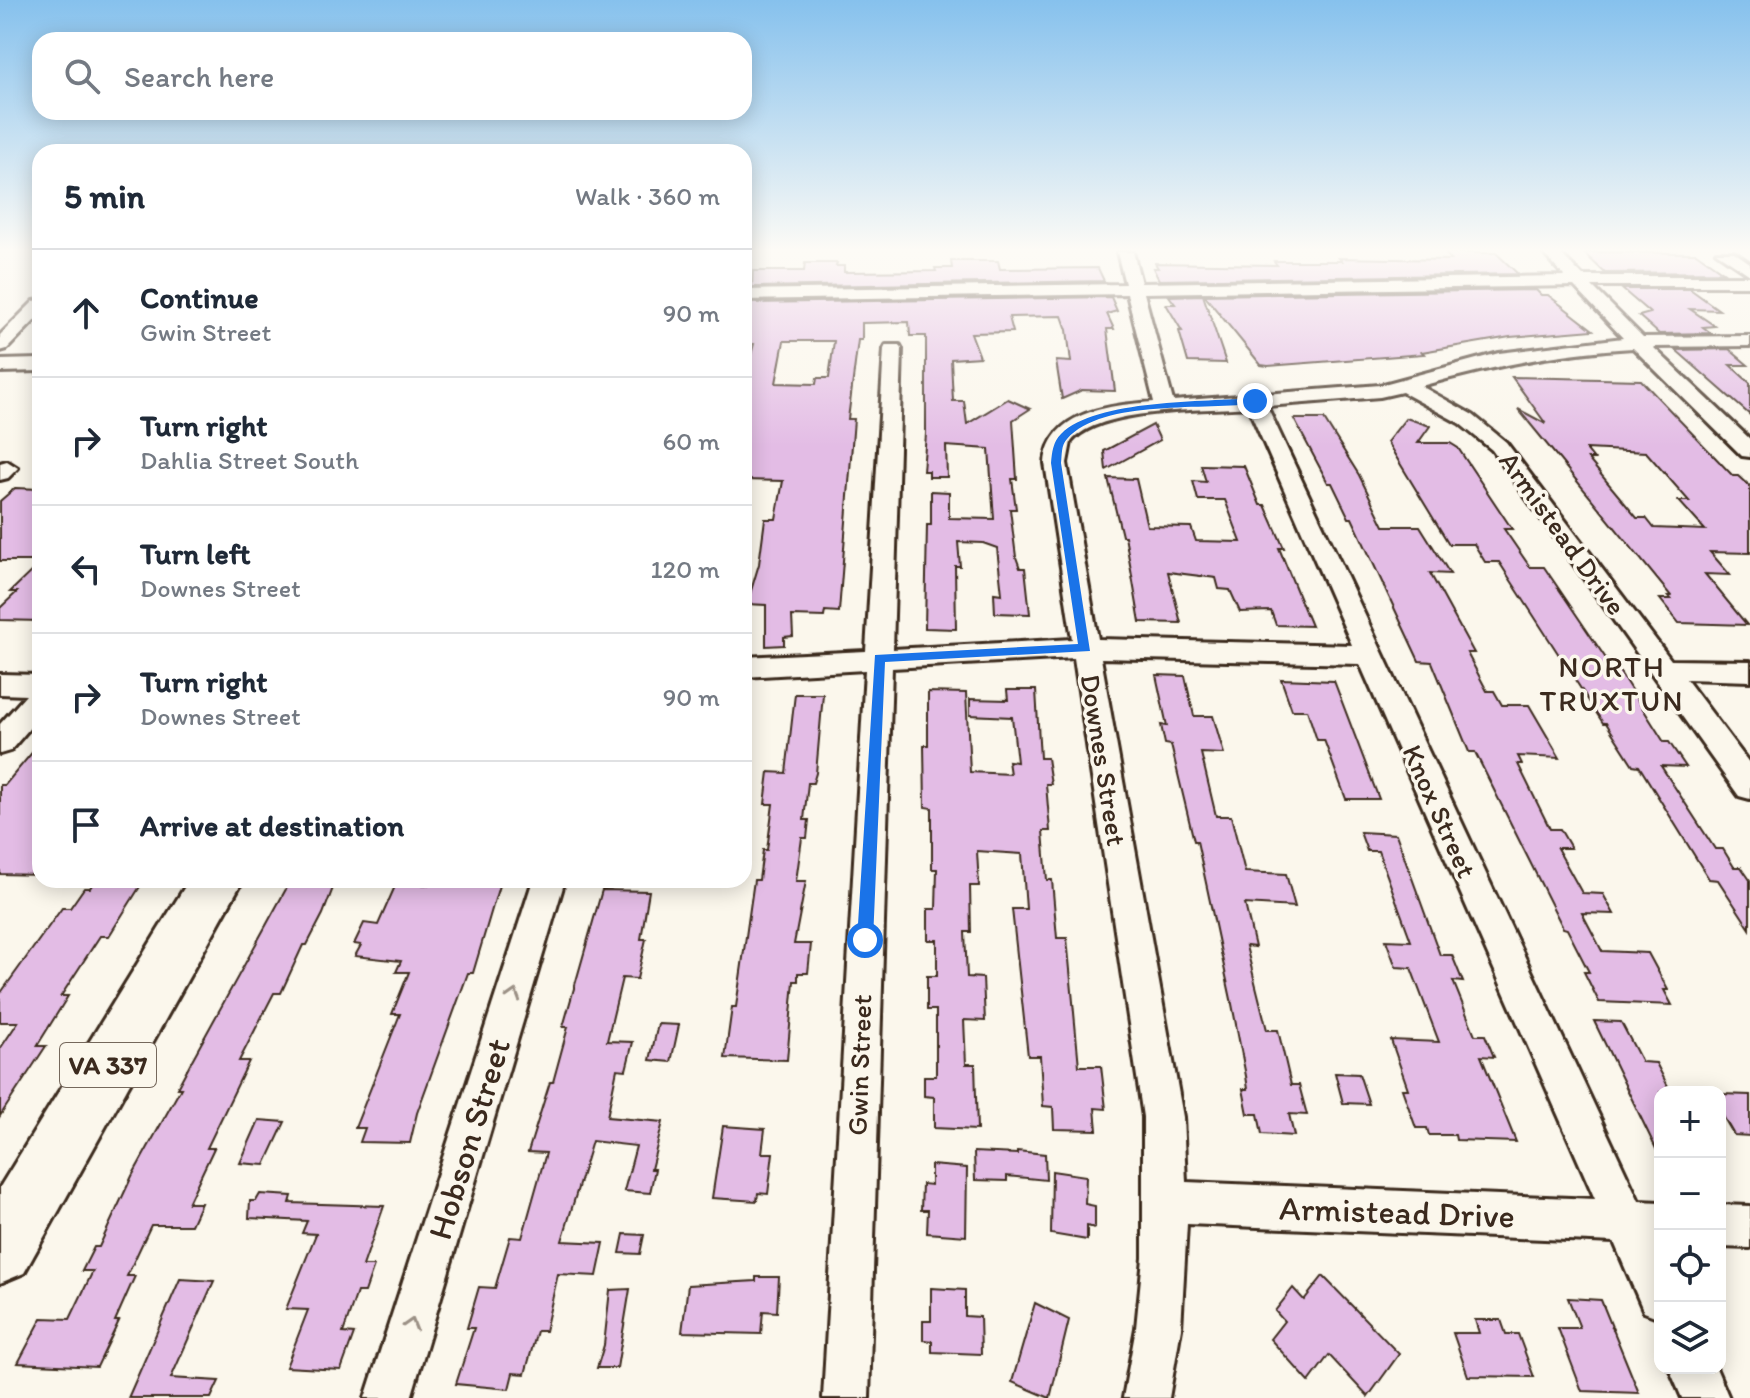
<!DOCTYPE html>
<meta charset="utf-8">
<style>
:root{--surface:#fff;--page:#f2f2f3;--text:#1f2937;--muted:#747a83;--line:#e0e1e3}
body{margin:0;font-family:Itim,sans-serif;background:var(--page);color:var(--text)}
.controls{position:absolute;right:24px;bottom:24px;display:grid;overflow:hidden;border-radius:16px;box-shadow:0 4px 20px #0003}
.controls button{width:72px;height:72px;display:grid;place-items:center;padding:0;border:0;border-bottom:2px solid var(--line);background:var(--surface);color:var(--text);font:40px sans-serif}
.stop{position:absolute;width:24px;height:24px;margin:-18px;border:6px solid #1a73e8;border-radius:50%;background:#fff}
.stop.end{background:#1a73e8;border-color:#fff;box-shadow:0 2px 8px #0008}
.list{margin:0;padding:0;list-style:none}
h2{display:flex;justify-content:space-between;align-items:center;height:104px;margin:0;padding:0 32px;font-size:34px}
h2 small{font-size:26px;font-weight:400;color:var(--muted)}
.list li{display:grid;grid-template-columns:52px 1fr auto;gap:24px;align-items:center;box-sizing:border-box;height:128px;padding:0 32px;border-top:2px solid var(--line)}
.list b{display:block;font-size:30px;white-space:nowrap}
.list p{margin:0;font-size:26px;white-space:nowrap;color:var(--muted)}
.list em{font-size:26px;font-style:normal;color:var(--muted)}
.icon{flex:none;width:44px;height:44px;fill:none;stroke:currentColor;stroke-width:2;stroke-linecap:round;stroke-linejoin:round}
.map{position:relative;flex:none;width:1750px;height:1398px;overflow:hidden}
.search{position:absolute;background:var(--surface);box-shadow:0 4px 20px #0003;left:32px;top:32px;width:720px;height:88px;display:flex;align-items:center;gap:20px;box-sizing:border-box;padding:0 28px;border-radius:24px;color:var(--muted);font-size:30px}
.panel{position:absolute;background:var(--surface);box-shadow:0 4px 20px #0003;left:32px;top:144px;width:720px;height:744px;border-radius:24px}
.map>svg:first-child{display:block}
.building{fill:#e3bce5;stroke:#3b2a1e;stroke-width:2;fill-rule:evenodd}
.lines{fill:none;stroke-linecap:round;stroke-linejoin:round}
.minor-casing{stroke:#3b2a1e;stroke-width:6}
.primary-casing{stroke:#3b2a1e;stroke-width:6}
.minor{fill:#fbf7ec;fill-rule:evenodd}
.primary{fill:#fbf7ec;fill-rule:evenodd}
.oneway{stroke:#9b9085}
.route{fill:#1a73e8}
.labels{text-anchor:middle;dominant-baseline:central;stroke-width:7;stroke-linejoin:round;paint-order:stroke}
.shield{fill:#fbf7ec;stroke:#75685c;stroke-width:2}
.shield-label{font-size:26px;font-weight:bold;fill:#3b2a1e}
.street-label{font-size:28px;fill:#3b2a1e;stroke:#fbf7ec}
.neighbourhood-label{font-size:30px;letter-spacing:2px;fill:#3b2a1e;stroke:#fbf7ec}
.near-street-label{font-size:34px;fill:#3b2a1e;stroke:#fbf7ec}
</style>
<div class="map">
<svg width="1750" height="1398" viewBox="0 0 1750 1398">
<rect width="100%" height="100%" fill="#fbf7ec"/>
<filter id="ink" filterUnits="userSpaceOnUse"><feTurbulence type="fractalNoise" baseFrequency=".0125" numOctaves="2"/><feDisplacementMap in="SourceGraphic" scale="16" xChannelSelector="R" yChannelSelector="G"/><feConvolveMatrix kernelMatrix="1 2 1 2 8 2 1 2 1" color-interpolation-filters="sRGB"/></filter>
<g filter="url(#ink)">
<g class="building">
<polygon points="1583,252 1696,253 1723,272 1605,273"/>
<polygon points="1445,253 1496,253 1518,274 1159,280 1153,268 1158,268 1155,263 1277,265 1274,261 1342,261 1339,258 1451,260"/>
<polygon points="951,261 998,261 1000,269 1098,268 1104,281 752,287 753,271 804,271 805,263 837,263 836,266 844,266 844,272 936,271 935,268 952,268"/>
<polygon points="1622,289 1690,289 1719,310 1690,309 1715,326 1703,327 1711,333 1659,334 1639,316 1650,313"/>
<polygon points="1536,290 1541,295 1548,295 1593,330 1510,337 1422,352 1424,354 1268,366 1261,365 1204,295"/>
<polygon points="1203,295 1226,363 1188,362 1179,331 1182,331 1166,304 1175,304 1169,296"/>
<path d="M 1111,297 L 1117,311 L 1107,314 L 1114,329 L 1107,329 L 1115,391 L 1082,390 L 1062,399 L 1056,361 L 1071,362 L 1067,330 L 1062,316 L 1009,317 L 1013,332 L 971,333 L 980,357 L 951,359 L 953,401 L 964,401 L 967,424 L 1008,399 L 1030,409 L 1013,420 L 1017,479 L 1012,479 L 1016,509 L 1010,509 L 1016,557 L 1020,568 L 1025,568 L 1030,614 L 995,613 L 994,593 L 1002,594 L 997,548 L 983,543 L 958,542 L 960,566 L 955,566 L 956,629 L 925,628 L 927,525 L 931,525 L 931,491 L 949,492 L 949,518 L 994,519 L 989,449 L 946,446 L 947,477 L 929,477 L 929,471 L 923,471 L 926,434 L 926,336 L 910,336 L 909,322 L 862,323 L 862,340 L 858,340 L 848,419 L 854,419 L 839,612 L 825,611 L 824,617 L 792,616 L 793,636 L 784,637 L 784,645 L 766,646 L 766,605 L 747,604 L 759,564 L 765,519 L 776,519 L 783,481 L 744,480 L 744,380 L 754,344 L 744,344 L 744,312 L 750,312 L 750,303 ZM 784,341 L 834,341 L 829,378 L 817,378 L 816,384 L 776,383 Z"/>
<polygon points="1729,349 1748,365 1730,365 1750,383 1750,415 1676,350"/>
<path d="M 1512,377 L 1641,380 L 1733,476 L 1739,476 L 1750,486 L 1750,553 L 1710,552 L 1730,575 L 1705,574 L 1747,625 L 1679,623 L 1660,599 L 1671,599 L 1668,596 L 1671,596 L 1518,409 L 1546,424 ZM 1586,449 L 1646,452 L 1689,501 L 1679,501 L 1705,530 L 1654,528 L 1646,518 L 1637,518 L 1588,459 L 1594,459 Z"/>
<polygon points="1406,418 1430,426 1418,443 1450,443 1458,448 1512,529 1504,529 1530,567 1544,567 1609,663 1614,663 1664,742 1669,742 1686,767 1661,766 1715,849 1723,849 1734,867 1741,867 1750,880 1750,929 1718,880 1709,879 1639,766 1633,765 1606,723 1603,723 1499,562 1485,562 1474,544 1449,544 1387,442"/>
<polygon points="1294,419 1324,419 1359,475 1384,526 1420,526 1450,574 1430,573 1474,653 1467,653 1487,691 1494,691 1502,705 1529,705 1560,758 1518,756 1522,764 1518,764 1550,829 1560,829 1571,848 1557,848 1582,893 1603,894 1614,914 1582,913 1602,951 1648,953 1668,990 1664,990 1672,1005 1599,1002 1584,972 1589,972 1567,929 1563,928 1475,752 1469,752 1432,662 1419,661 1352,518 1349,518 1332,483 1328,483"/>
<polygon points="1153,425 1160,440 1106,470 1104,451"/>
<polygon points="1201,465 1244,466 1260,505 1265,505 1284,548 1279,548 1311,626 1276,625 1271,611 1240,612 1230,590 1219,589 1216,578 1168,572 1181,623 1140,622 1125,536 1122,536 1108,478 1136,479 1147,526 1191,527 1196,541 1241,542 1225,500 1198,500 1193,481 1206,482"/>
<polygon points="15,488 40,489 40,561 0,561 0,501"/>
<polygon points="40,563 40,621 0,620 0,608 17,592 10,592"/>
<polygon points="1156,675 1185,676 1194,716 1213,716 1224,754 1201,753 1216,816 1231,816 1245,872 1286,874 1295,907 1245,904 1255,947 1246,946 1267,1030 1278,1030 1291,1085 1299,1085 1307,1115 1289,1114 1294,1136 1262,1134 1258,1114 1248,1114 1243,1089 1248,1089 1246,1076 1232,1004 1197,841 1194,841 1171,745 1165,744 1161,725 1167,726"/>
<polygon points="1281,679 1334,681 1379,799 1346,799 1324,740 1317,740 1307,710 1292,710"/>
<polygon points="1007,690 1036,690 1040,758 1047,758 1051,784 1046,784 1050,831 1043,831 1047,880 1052,880 1057,938 1067,938 1079,1066 1101,1066 1106,1109 1095,1108 1097,1130 1054,1129 1053,1107 1043,1106 1040,1056 1028,1056 1012,909 1026,909 1022,854 977,851 979,886 970,886 971,932 965,932 967,977 983,978 985,1021 964,1020 966,1064 975,1064 977,1130 934,1128 934,1097 924,1096 924,1076 936,1076 936,1010 927,1010 927,976 937,976 937,940 928,940 928,909 936,909 937,869 932,869 932,808 925,807 924,745 928,745 928,692 966,693 970,772 1010,774 1008,761 1017,762 1012,717 970,715 970,699 1008,700"/>
<polygon points="795,694 823,694 816,773 813,783 808,783 804,820 809,820 807,838 802,838 796,881 806,881 794,944 811,944 808,973 798,973 798,981 794,981 787,1060 725,1058 732,1007 736,1007 754,880 759,880 763,850 767,850 773,804 765,804 769,772 786,773"/>
<polygon points="40,743 40,875 0,874 0,785 5,785"/>
<polygon points="1360,832 1396,834 1440,955 1452,955 1463,982 1453,981 1475,1035 1485,1035 1494,1057 1481,1056 1516,1142 1456,1140 1455,1135 1429,1135 1427,1128 1416,1128 1402,1089 1408,1089 1391,1040 1439,1042 1411,968 1396,967 1386,940 1411,941 1378,851 1367,851"/>
<polygon points="291,880 336,880 323,914 307,945 303,945 281,993 274,993 239,1061 249,1061 207,1148 214,1148 188,1203 201,1203 191,1225 151,1225 127,1276 135,1276 115,1321 119,1321 97,1367 18,1363 42,1318 70,1319 93,1271 82,1271 94,1247 99,1247 132,1176 181,1088 177,1088 192,1060"/>
<polygon points="450,881 500,882 473,973 468,973 417,1113 410,1143 360,1142 365,1128 355,1128 400,1014 392,1014 409,972 396,972 401,961 355,956 361,945 354,944 364,923 378,925 396,884 449,885"/>
<polygon points="93,883 141,885 109,936 100,936 61,996 68,996 37,1046 46,1046 0,1116 0,1049 18,1022 0,1022 0,994 62,908 70,908 84,888 90,888"/>
<polygon points="602,890 649,891 641,939 646,939 637,979 622,978 607,1041 633,1042 626,1070 617,1069 607,1117 663,1122 651,1169 655,1169 650,1193 624,1191 636,1146 592,1141 562,1241 604,1243 597,1276 558,1274 545,1331 537,1331 525,1374 513,1373 509,1389 456,1384 474,1328 467,1328 479,1287 495,1288 510,1237 522,1238 546,1153 528,1152 550,1082 553,1082 568,1027 563,1027"/>
<polygon points="1594,1021 1621,1022 1642,1062 1656,1063 1671,1092 1660,1092 1660,1157"/>
<polygon points="658,1024 679,1025 671,1062 650,1060"/>
<polygon points="1335,1073 1359,1074 1369,1104 1343,1103"/>
<polygon points="1720,1094 1750,1095 1750,1136 1734,1135 1720,1111"/>
<polygon points="259,1120 285,1122 265,1165 240,1163"/>
<polygon points="723,1126 765,1129 762,1153 773,1153 768,1194 758,1193 757,1201 712,1198"/>
<polygon points="1017,1151 1045,1154 1046,1180 1007,1176 1007,1181 975,1180 974,1152 1017,1154"/>
<polygon points="931,1165 967,1168 966,1236 927,1233 928,1210 921,1210 922,1184 931,1185"/>
<polygon points="1052,1171 1086,1176 1085,1204 1095,1206 1095,1228 1087,1226 1087,1240 1051,1234"/>
<polygon points="260,1194 292,1196 290,1203 384,1206 363,1266 374,1266 365,1292 357,1292 343,1333 354,1334 341,1370 286,1367 308,1310 286,1309 316,1234 302,1233 307,1221 249,1218 250,1201 256,1201"/>
<polygon points="624,1234 644,1235 640,1254 620,1253"/>
<polygon points="1323,1276 1399,1354 1368,1397 1329,1355 1309,1382 1270,1339 1284,1321 1275,1311 1293,1288 1304,1300"/>
<polygon points="756,1277 779,1277 777,1312 763,1311 761,1334 682,1332 688,1285 756,1281"/>
<polygon points="180,1279 214,1281 171,1378 219,1381 211,1398 128,1398"/>
<polygon points="931,1288 965,1290 965,1316 980,1317 981,1354 932,1352 932,1341 923,1340 923,1321 931,1321"/>
<polygon points="630,1289 617,1368 597,1368 604,1345 610,1290"/>
<polygon points="1568,1298 1601,1300 1639,1393 1582,1391 1558,1328 1580,1328"/>
<polygon points="1035,1303 1069,1320 1050,1398 1012,1382"/>
<polygon points="1475,1320 1501,1320 1506,1334 1518,1334 1534,1377 1468,1376 1453,1333 1479,1333"/>
</g>
<g class="lines">
<defs>
<g id="minor">
<path d="M 1117,252 L 1133,252 L 1141,283 L 1564,276 L 1542,252 L 1559,252 L 1583,276 L 1750,276 L 1750,286 L 1592,286 L 1643,337 L 1750,336 L 1750,346 L 1653,347 L 1750,439 L 1750,457 L 1742,456 L 1633,348 C 1560,352 1492,366 1421,386 L 1473,415 L 1506,442 L 1671,660 L 1750,661 L 1750,681 L 1686,679 L 1750,764 L 1750,799 L 1739,796 L 1492,450 L 1459,423 L 1402,392 L 1380,397 L 1267,406 L 1639,1201 L 1660,1202 L 1660,1318 L 1644,1312 L 1614,1242 L 1187,1224 L 1181,1328 L 1169,1398 L 1123,1398 L 1136,1328 L 1143,1258 L 1143,1117 L 1074,658 L 892,668 L 869,1398 L 823,1398 L 865,670 L 744,677 L 744,657 L 866,651 L 884,349 L 886,345 L 900,345 L 902,349 L 893,649 L 1072,639 L 1045,463 C 1050,410 1112,405 1154,402 L 1127,294 L 744,300 L 744,290 L 1125,284 ZM 1574,286 L 1623,338 L 1499,353 L 1380,385 L 1173,401 L 1144,293 ZM 1248,407 L 1352,645 L 1098,639 L 1067,463 L 1071,442 C 1099,407 1203,411 1248,407 ZM 1101,658 L 1360,664 L 1595,1199 L 1186,1182 L 1183,1117 Z"/>
<polygon points="1716,252 1734,252 1750,263 1750,275"/>
<polygon points="40,300 40,315 7,349 0,351 0,335 34,301"/>
<polygon points="40,359 40,371 0,372 0,360"/>
<polygon points="7,461 18,468 8,478 0,480 0,463"/>
<polygon points="0,674 40,675 40,716 10,751 0,754 0,724 26,695 0,694"/>
<polygon points="533,880 565,880 411,1398 365,1398"/>
<polygon points="1720,1205 1750,1206 1750,1248 1720,1247"/>
<polygon points="1669,1368 1716,1368 1729,1398 1682,1398"/>
</g>
<polygon id="primary" points="189,880 243,880 24,1273 0,1283 0,1187"/>
</defs>
<use href="#minor" class="minor-casing"/>
<use href="#primary" class="primary-casing"/>
<use href="#minor" class="minor"/>
<use href="#primary" class="primary"/>
</g>
<defs><path id="oneway-chevron" d="M-2-3.5L2.5 0L-2 3.5" fill="none" stroke-width="1.6" stroke-linecap="round" stroke-linejoin="round" transform="scale(2)"/></defs>
<g class="oneway">
<use href="#oneway-chevron" transform="translate(514 995) rotate(-73)"/>
<use href="#oneway-chevron" transform="translate(411 1324) rotate(-73)"/>
</g>
</g>
<linearGradient id="sky" x2="0" y2="1"><stop stop-color="#86c1ed"/><stop offset="0.56" stop-color="#fdfbf6"/><stop offset="1" stop-color="#fdfbf6" stop-opacity="0"/></linearGradient>
<rect width="1750" height="447" fill="url(#sky)"/>
<path class="route" d="M 1255,398 L 1258,403 C 1207,411 1103,398 1067,439 C 1061,445 1062,455 1061,463 L 1090,651 L 885,662 L 873,940 L 865,947 L 859,945 L 857,940 L 875,655 L 1078,644 L 1051,463 C 1052,452 1053,442 1061,434 C 1096,399 1205,402 1255,398 Z"/>
<g class="labels">
<rect class="shield" x="60" y="1043" width="96" height="44" rx="6"/>
<g class="shield-label">
<text x="108" y="1065">VA 337</text>
</g>
<g class="street-label">
<text transform="translate(1563 533) rotate(54)">Armistead Drive</text>
<text transform="translate(1104 760) rotate(81)">Downes Street</text>
<text transform="translate(1440 811) rotate(66)">Knox Street</text>
<text transform="translate(859 1065) rotate(-88)">Gwin Street</text>
</g>
<g class="neighbourhood-label">
<text x="1612" y="666">NORTH<tspan x="1612" dy="34">TRUXTUN</tspan></text>
</g>
<g class="near-street-label">
<text transform="translate(469 1139) rotate(-73)">Hobson Street</text>
<text transform="translate(1397 1212) rotate(2)">Armistead Drive</text>
</g>
</g>
</svg>
<div class="controls">
<button>+</button>
<button>−</button>
<button><svg class="icon" aria-label="locate" viewBox="0 0 24 24"><circle cx="12" cy="12" r="6"/><path d="M12 2v4M12 18v4M2 12h4M18 12h4"/></svg></button>
<button><svg class="icon" aria-label="layers" viewBox="0 0 24 24"><path d="M12 4l9 5-9 5-9-5zM3 14l9 5 9-5"/></svg></button>
</div>
<div class="stop" style="left:865px;top:940px"></div>
<div class="stop end" style="left:1255px;top:401px"></div>
<div class="search"><svg class="icon" aria-label="search" viewBox="0 0 24 24"><circle cx="10" cy="10" r="6"/><path d="M15 15l6 6"/></svg>Search here</div>
<section class="panel">
<h2>5 min<small>Walk · 360 m</small></h2>
<ul class="list">
<li><svg class="icon" aria-label="ahead" viewBox="0 0 24 24"><path d="M12 20V5M6 11l6-6 6 6"/></svg><div><b>Continue</b><p>Gwin Street</p></div><em>90 m</em></li>
<li><svg class="icon" aria-label="right" viewBox="0 0 24 24"><path d="M7 20v-9h11M14 6l5 5-5 5"/></svg><div><b>Turn right</b><p>Dahlia Street South</p></div><em>60 m</em></li>
<li><svg class="icon" aria-label="left" viewBox="0 0 24 24"><path d="M17 20v-9H6M10 6l-5 5 5 5"/></svg><div><b>Turn left</b><p>Downes Street</p></div><em>120 m</em></li>
<li><svg class="icon" aria-label="right" viewBox="0 0 24 24"><path d="M7 20v-9h11M14 6l5 5-5 5"/></svg><div><b>Turn right</b><p>Downes Street</p></div><em>90 m</em></li>
<li><svg class="icon" aria-label="arrive" viewBox="0 0 24 24"><path d="M6 21V4h12l-3 4 3 4H6"/></svg><div><b>Arrive at destination</b></div></li>
</ul>
</section>
</div>
